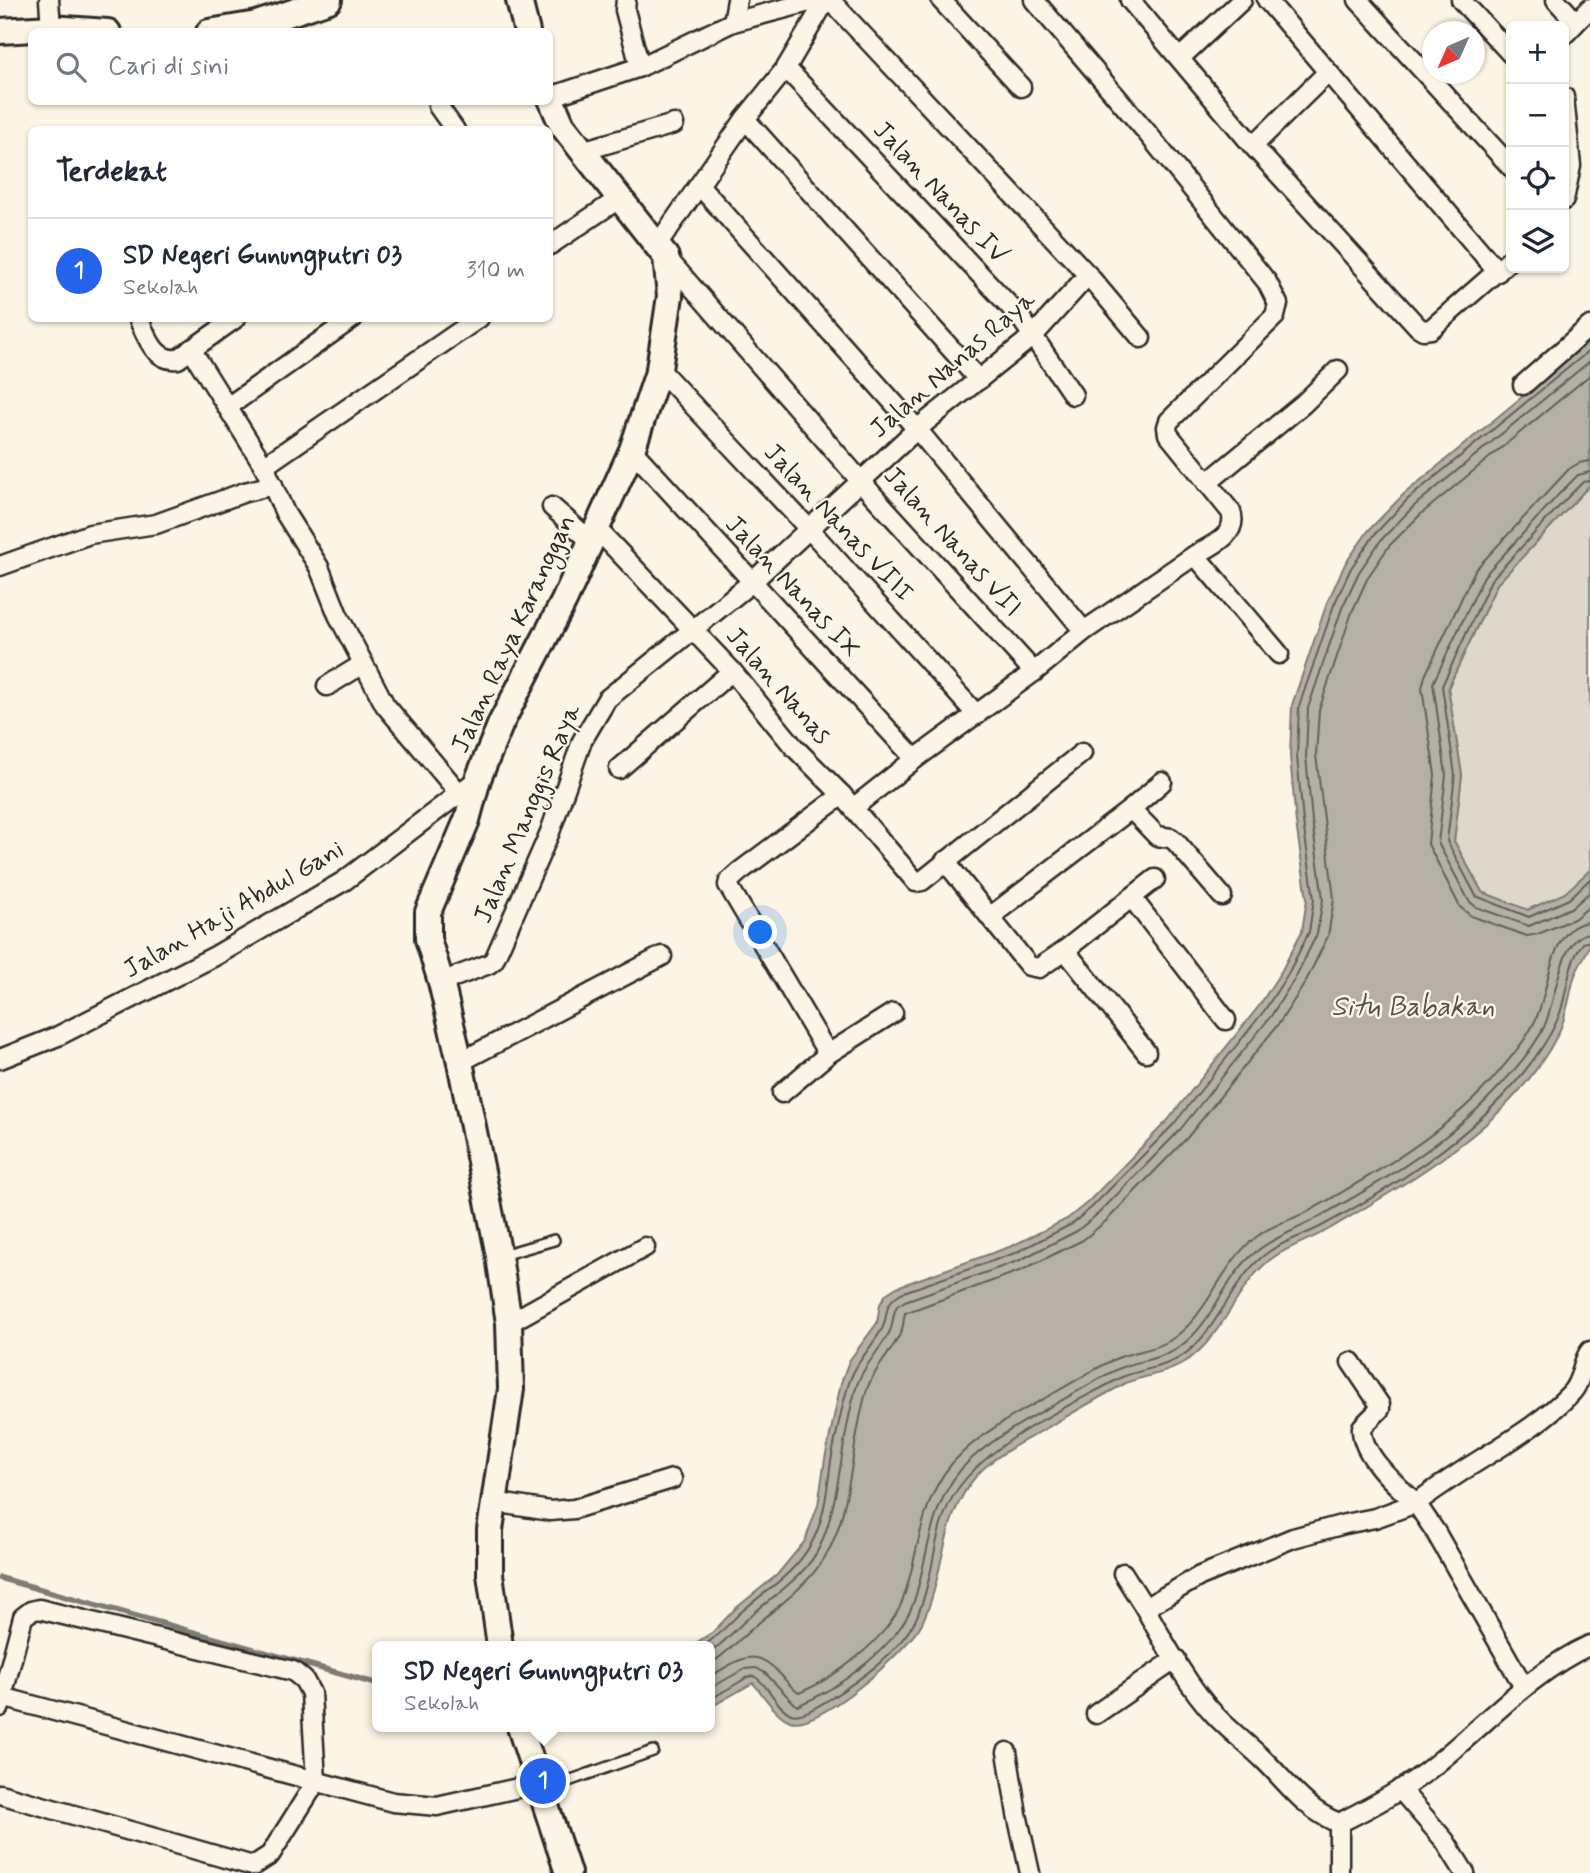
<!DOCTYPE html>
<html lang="id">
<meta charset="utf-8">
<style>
:root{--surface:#fff;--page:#f2f2f3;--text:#1f2937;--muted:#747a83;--line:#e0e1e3;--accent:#2563eb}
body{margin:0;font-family:Mynerve,sans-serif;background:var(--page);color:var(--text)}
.controls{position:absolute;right:21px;top:21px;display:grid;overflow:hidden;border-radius:10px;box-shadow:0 2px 5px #0004}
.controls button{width:63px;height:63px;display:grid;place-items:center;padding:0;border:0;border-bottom:2px solid var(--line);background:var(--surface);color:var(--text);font:35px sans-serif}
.compass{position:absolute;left:1422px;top:21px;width:63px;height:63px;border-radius:50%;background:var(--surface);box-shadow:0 2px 5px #0004;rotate:225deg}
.you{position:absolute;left:761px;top:933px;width:24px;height:24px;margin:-18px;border:5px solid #fff;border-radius:50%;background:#1a73e8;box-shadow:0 0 0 10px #1a73e833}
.badge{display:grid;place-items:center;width:46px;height:46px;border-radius:50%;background:var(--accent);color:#fff;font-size:23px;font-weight:700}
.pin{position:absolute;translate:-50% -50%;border:4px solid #fff;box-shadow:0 2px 7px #0006}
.popup{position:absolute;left:372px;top:1641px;width:343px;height:91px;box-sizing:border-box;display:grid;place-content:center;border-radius:10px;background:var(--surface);filter:drop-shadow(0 2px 5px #0005);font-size:23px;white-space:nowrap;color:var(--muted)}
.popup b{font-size:26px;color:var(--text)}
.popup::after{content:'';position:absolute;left:50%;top:100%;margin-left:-14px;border:14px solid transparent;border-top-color:var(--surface)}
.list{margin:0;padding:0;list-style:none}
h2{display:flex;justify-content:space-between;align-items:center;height:91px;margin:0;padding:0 28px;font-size:30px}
h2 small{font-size:23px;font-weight:400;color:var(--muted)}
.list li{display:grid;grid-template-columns:46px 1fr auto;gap:21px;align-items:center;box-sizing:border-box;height:105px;padding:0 28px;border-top:2px solid var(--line)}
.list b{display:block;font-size:26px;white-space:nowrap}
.list p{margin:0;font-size:23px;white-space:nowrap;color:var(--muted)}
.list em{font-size:23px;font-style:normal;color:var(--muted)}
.icon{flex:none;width:38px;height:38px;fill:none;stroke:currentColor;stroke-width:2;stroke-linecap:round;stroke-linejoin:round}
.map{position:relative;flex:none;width:1590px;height:1873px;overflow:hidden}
.search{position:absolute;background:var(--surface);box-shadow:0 2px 5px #0004;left:28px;top:28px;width:525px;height:77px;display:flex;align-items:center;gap:18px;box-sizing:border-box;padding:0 24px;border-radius:10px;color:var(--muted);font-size:26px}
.panel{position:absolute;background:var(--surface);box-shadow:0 2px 5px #0004;left:28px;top:126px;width:525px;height:196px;border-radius:10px}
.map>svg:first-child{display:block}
.green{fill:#ded8ca;stroke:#84827a;stroke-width:2}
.water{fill:#b4b0a5;stroke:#7d7b74;stroke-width:2}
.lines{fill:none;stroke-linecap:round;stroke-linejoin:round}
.shore{stroke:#62605c;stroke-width:2}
.stream{stroke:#7d7b74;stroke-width:6}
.lane-casing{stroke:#2b2b2b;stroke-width:14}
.street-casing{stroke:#2b2b2b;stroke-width:23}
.secondary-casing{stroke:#2b2b2b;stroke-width:30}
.lane{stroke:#fcf5e5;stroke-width:9}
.street{stroke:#fcf5e5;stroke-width:18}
.secondary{stroke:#fcf5e5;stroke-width:24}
.labels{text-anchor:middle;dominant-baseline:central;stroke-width:5;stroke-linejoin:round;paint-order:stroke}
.street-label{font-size:26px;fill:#2b2b2b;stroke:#fcf5e5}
.water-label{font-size:28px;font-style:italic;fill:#545350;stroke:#fcf5e5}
</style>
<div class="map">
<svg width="1590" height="1873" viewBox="0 0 1590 1873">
<rect width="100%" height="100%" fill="#fcf5e5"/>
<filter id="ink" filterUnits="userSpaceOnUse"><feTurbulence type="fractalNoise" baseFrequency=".0143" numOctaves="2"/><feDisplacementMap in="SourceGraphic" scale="14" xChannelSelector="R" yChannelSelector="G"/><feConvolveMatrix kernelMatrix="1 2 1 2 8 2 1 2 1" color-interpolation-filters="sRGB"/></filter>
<g filter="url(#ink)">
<polygon class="green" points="1590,485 1590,870 1566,893 1527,910 1482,892 1454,841 1462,775 1448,688 1497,584"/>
<path class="water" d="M 1590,341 L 1590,485 L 1497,584 L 1448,688 L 1462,775 L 1454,841 L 1482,892 L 1528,910 L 1565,893 L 1590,870 C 1590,886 1590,932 1590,944 C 1586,956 1578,966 1574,978 C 1569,997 1567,1016 1558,1034 C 1513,1124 1413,1179 1331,1228 C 1313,1239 1291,1245 1274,1257 C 1237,1282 1226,1335 1185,1362 C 1168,1374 1145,1375 1126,1383 C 1096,1399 1067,1416 1038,1433 C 1017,1445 993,1457 977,1475 C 939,1518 946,1574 922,1623 C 909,1649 818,1731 790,1721 C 775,1715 763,1694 753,1683 L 709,1708 L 709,1646 L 691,1646 L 713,1632 L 735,1609 L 777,1575 L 805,1541 L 818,1505 L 825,1459 L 841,1383 L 849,1361 L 877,1323 L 880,1304 L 886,1294 L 897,1287 L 1012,1246 L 1067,1219 L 1088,1202 L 1168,1120 L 1259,1006 L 1282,970 L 1302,931 L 1307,899 L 1296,823 L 1290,756 L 1292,705 L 1327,603 L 1345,564 L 1369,530 L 1404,494 Z"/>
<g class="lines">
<g class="shore">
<polyline points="1590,461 1579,463 1569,469 1475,570 1425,676 1422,688 1435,775 1428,844 1460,907 1471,916 1527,936 1538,934 1574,919 1590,906"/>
<polyline points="1590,472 1578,475 1560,493 1484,576 1433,683 1446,775 1438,843 1469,901 1476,907 1529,926 1573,907 1590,892"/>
<polyline points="1590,481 1583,482 1566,499 1491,580 1442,686 1455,775 1447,841 1476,896 1529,917 1569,899 1590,879"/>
<path d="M 703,1646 C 717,1637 727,1626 739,1614 C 763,1592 795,1574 811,1544 C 825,1519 827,1489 831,1461 C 836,1436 841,1408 849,1383 C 856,1362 871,1348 882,1329 C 890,1313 881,1306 901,1293 L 1015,1253 L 1072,1224 L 1092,1207 L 1173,1125 L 1264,1011 L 1288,974 L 1309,932 L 1314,899 L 1303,822 L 1297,756 L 1299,706 L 1334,605 L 1351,568 L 1375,534 L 1408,499 L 1590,350"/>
<path d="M 709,1653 C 723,1644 733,1632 745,1621 C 768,1599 807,1576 820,1546 C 842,1496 840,1438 857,1385 C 864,1364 880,1351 890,1331 C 894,1323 892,1314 897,1306 L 905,1301 L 1018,1261 L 1077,1231 L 1099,1213 L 1179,1131 L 1271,1016 L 1295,978 L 1317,934 L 1323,899 L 1312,821 L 1306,756 L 1308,708 L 1342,608 L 1359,572 L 1381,540 L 1414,506 L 1590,361"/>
<path d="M 709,1665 C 726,1654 739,1640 754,1627 C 797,1590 830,1570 843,1511 C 853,1471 855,1429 867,1389 C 874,1368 891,1354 900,1334 C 904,1328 903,1320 905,1313 L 1022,1270 L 1083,1240 L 1106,1221 L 1187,1138 L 1280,1022 L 1305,983 L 1328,936 L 1334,899 L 1316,755 L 1319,710 L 1352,612 L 1368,577 L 1389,546 L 1421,514 L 1590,375"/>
<path d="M 709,1677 C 736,1662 754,1644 779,1673 C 786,1680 792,1689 799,1693 C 834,1679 888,1638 902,1602 C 921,1551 918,1494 961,1454 C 988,1428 1022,1411 1054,1393 C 1074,1382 1094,1369 1115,1359 C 1132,1351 1153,1351 1169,1341 C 1210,1316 1220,1262 1259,1235 C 1274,1224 1294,1219 1311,1210 C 1374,1174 1441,1136 1490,1082 C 1506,1063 1524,1044 1535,1021 C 1550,992 1548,924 1590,922"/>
<path d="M 709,1689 L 744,1669 L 756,1668 L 765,1673 L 797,1706 C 838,1689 897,1647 913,1604 C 930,1555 928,1499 970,1460 C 995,1437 1027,1420 1057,1403 C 1077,1392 1097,1379 1118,1369 C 1136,1361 1156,1360 1173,1351 C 1209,1331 1219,1289 1246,1261 C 1266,1240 1291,1233 1315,1219 C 1379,1184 1445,1145 1495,1091 C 1513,1072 1532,1051 1544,1027 C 1556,1003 1559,935 1590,933"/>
<path d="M 709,1700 L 748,1677 L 754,1676 C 769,1685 776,1707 791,1714 C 802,1718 821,1704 830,1699 C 861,1679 897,1654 915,1621 C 923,1605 927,1587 931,1570 C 936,1543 941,1513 957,1490 C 992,1440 1069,1406 1122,1377 C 1142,1369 1164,1368 1182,1356 C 1221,1329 1231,1277 1270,1251 C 1284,1241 1302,1236 1318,1228 C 1393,1188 1470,1139 1524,1072 C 1538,1054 1552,1035 1560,1013 C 1568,990 1567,964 1583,943 L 1590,941"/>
</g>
<polyline class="stream" points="0,1578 377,1684"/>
<defs>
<g id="lane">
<polyline points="502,1255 554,1240"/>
<polyline points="543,1790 653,1751"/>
</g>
<g id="street">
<polyline points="49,0 51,28"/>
<polyline points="626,0 625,10 640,67"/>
<polyline points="830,0 1088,275 1141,338"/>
<polyline points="941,0 1021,87"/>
<polyline points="1130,0 1253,146 1418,327 1423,330 1431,329 1511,259"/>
<polyline points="1267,0 1498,272"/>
<polyline points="1358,0 1511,167"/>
<polyline points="1461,0 1511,54"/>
<polyline points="1556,0 1575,21"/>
<polyline points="733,22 737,0"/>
<polyline points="1564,35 1590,8"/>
<polyline points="1180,58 1242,0"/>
<polyline points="786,68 1020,317 1073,395"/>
<polyline points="550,97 640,67 733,22 817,0"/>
<polyline points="1564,97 1571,166 1564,200"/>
<polyline points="438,106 455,130"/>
<polyline points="745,119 979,380"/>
<polyline points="1253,146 1328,72"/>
<polyline points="582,151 674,124"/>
<polyline points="699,185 917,429 1084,631"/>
<polyline points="658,244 745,119 786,68 826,0"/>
<polyline points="550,245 620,198"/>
<polyline points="666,257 872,494 1034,672"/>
<path d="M 138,318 C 147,336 154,362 178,359 L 236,318"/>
<polyline points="191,349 264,466 285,513 319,567 338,615 385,705 459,793"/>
<polyline points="659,369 810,530 977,715"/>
<polyline points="1523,385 1590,326"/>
<polyline points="229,406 353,318"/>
<polyline points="632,450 915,759"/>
<polyline points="264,466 479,318"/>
<polyline points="1207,483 1303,404 1338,370"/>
<polyline points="552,507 592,542"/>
<polyline points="597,529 732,671 794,747 842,795 916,882 922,881 1082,753"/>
<polyline points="1195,555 1279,654"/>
<polyline points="0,566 90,534 156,524 245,492 273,485"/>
<polyline points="327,686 363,664"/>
<polyline points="619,769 732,671"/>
<path d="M 853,808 L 915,759 L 1034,672 L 1084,631 L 1195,555 C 1211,546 1239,535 1231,512 L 1168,434 L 1167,427 L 1169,421 L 1275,316 L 1278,304 L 1267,282 L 1144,129 L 1034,0"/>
<polyline points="1131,809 1157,836 1171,838 1176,842 1222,896"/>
<polyline points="945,861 1029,966 1039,968 1065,950 1155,879"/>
<polyline points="1132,898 1226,1020"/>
<polyline points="991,916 1131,809 1162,782"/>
<polyline points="1065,950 1146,1052"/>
<polyline points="441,982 489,964 494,960 550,832 582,741 607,699 752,582 917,429 1034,335 1088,275"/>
<polyline points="828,1054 728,885 729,881 739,872 842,795"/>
<polyline points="0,1059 58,1036 215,956 344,881 478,779"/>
<polyline points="460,1062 662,956"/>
<polyline points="782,1093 828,1054 893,1013"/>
<polyline points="509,1323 645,1247"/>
<path d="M 1351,1362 L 1380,1405 L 1380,1409 L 1362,1427 C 1360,1454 1397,1486 1416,1503 C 1438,1487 1460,1472 1483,1458 C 1513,1439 1545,1420 1570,1394 C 1583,1381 1581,1362 1590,1351"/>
<polyline points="493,1502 550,1511 574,1509 672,1479"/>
<polyline points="1123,1573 1145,1608"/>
<polyline points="0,1707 2,1697 393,1802 437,1806 540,1783"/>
<polyline points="1096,1714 1176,1659"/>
<polyline points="1007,1752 1017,1814 1030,1873"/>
<polyline points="1400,1789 1445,1841 1465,1873"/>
<polyline points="0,1794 253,1866 270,1855 316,1782 311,1693 304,1680 293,1671 39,1609 31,1611 23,1617 2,1697"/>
<path d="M 1339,1823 C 1307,1811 1290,1786 1266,1762 C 1250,1746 1231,1732 1215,1715 C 1188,1687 1164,1642 1145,1608 L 1200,1576 L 1293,1538 L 1345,1524 L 1375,1518 L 1416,1503 L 1435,1531 L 1524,1687"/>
<path d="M 1339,1873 L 1339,1823 C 1373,1806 1407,1788 1436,1764 C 1487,1723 1531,1672 1590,1645"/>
</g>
<g id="secondary">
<polyline points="519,0 527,32"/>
<polyline points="0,31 51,28 108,32"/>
<polyline points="209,32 257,24 329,0"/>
<polyline points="500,1646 490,1574 490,1530 511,1389 509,1323 499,1256 460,1062 441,982 428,939 428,912 467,820 478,779 501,723 564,601 632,450 659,369 670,296 666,257 562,125 550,97"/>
<polyline points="520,1727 568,1873"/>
</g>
</defs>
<use href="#lane" class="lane-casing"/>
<use href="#street" class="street-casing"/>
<use href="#secondary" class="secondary-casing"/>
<use href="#lane" class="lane"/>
<use href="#street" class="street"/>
<use href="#secondary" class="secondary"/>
</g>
</g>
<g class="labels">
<g class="street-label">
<text transform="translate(940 193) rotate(47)">Jalan Nanas IV</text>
<text transform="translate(953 365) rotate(-41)">Jalan Nanas Raya</text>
<text transform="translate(838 523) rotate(47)">Jalan Nanas VIII</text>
<text transform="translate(952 542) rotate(48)">Jalan Nanas VII</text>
<text transform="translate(792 587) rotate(47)">Jalan Nanas IX</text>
<text transform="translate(514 634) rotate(-65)">Jalan Raya Karanggan</text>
<text transform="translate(778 686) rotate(49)">Jalan Nanas</text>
<text transform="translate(528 814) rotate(-67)">Jalan Manggis Raya</text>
<text transform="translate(234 910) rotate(-30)">Jalan Haji Abdul Gani</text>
</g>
<g class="water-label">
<text x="1413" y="1007">Situ Babakan</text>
</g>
</g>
</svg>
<div class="controls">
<button>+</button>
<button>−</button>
<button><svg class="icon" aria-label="locate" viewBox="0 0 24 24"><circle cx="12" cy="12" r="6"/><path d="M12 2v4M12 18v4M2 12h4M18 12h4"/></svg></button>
<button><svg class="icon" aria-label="layers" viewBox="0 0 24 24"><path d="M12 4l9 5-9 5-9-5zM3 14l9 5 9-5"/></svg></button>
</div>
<svg class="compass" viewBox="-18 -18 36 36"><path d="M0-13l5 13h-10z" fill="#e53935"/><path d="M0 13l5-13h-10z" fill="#747a83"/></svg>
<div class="you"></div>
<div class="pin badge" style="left:543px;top:1781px">1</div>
<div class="popup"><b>SD Negeri Gunungputri 03</b>Sekolah</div>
<div class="search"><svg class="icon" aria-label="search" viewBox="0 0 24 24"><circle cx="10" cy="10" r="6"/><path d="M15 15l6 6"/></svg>Cari di sini</div>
<section class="panel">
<h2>Terdekat<small></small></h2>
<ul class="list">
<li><span class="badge">1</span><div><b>SD Negeri Gunungputri 03</b><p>Sekolah</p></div><em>310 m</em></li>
</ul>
</section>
</div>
